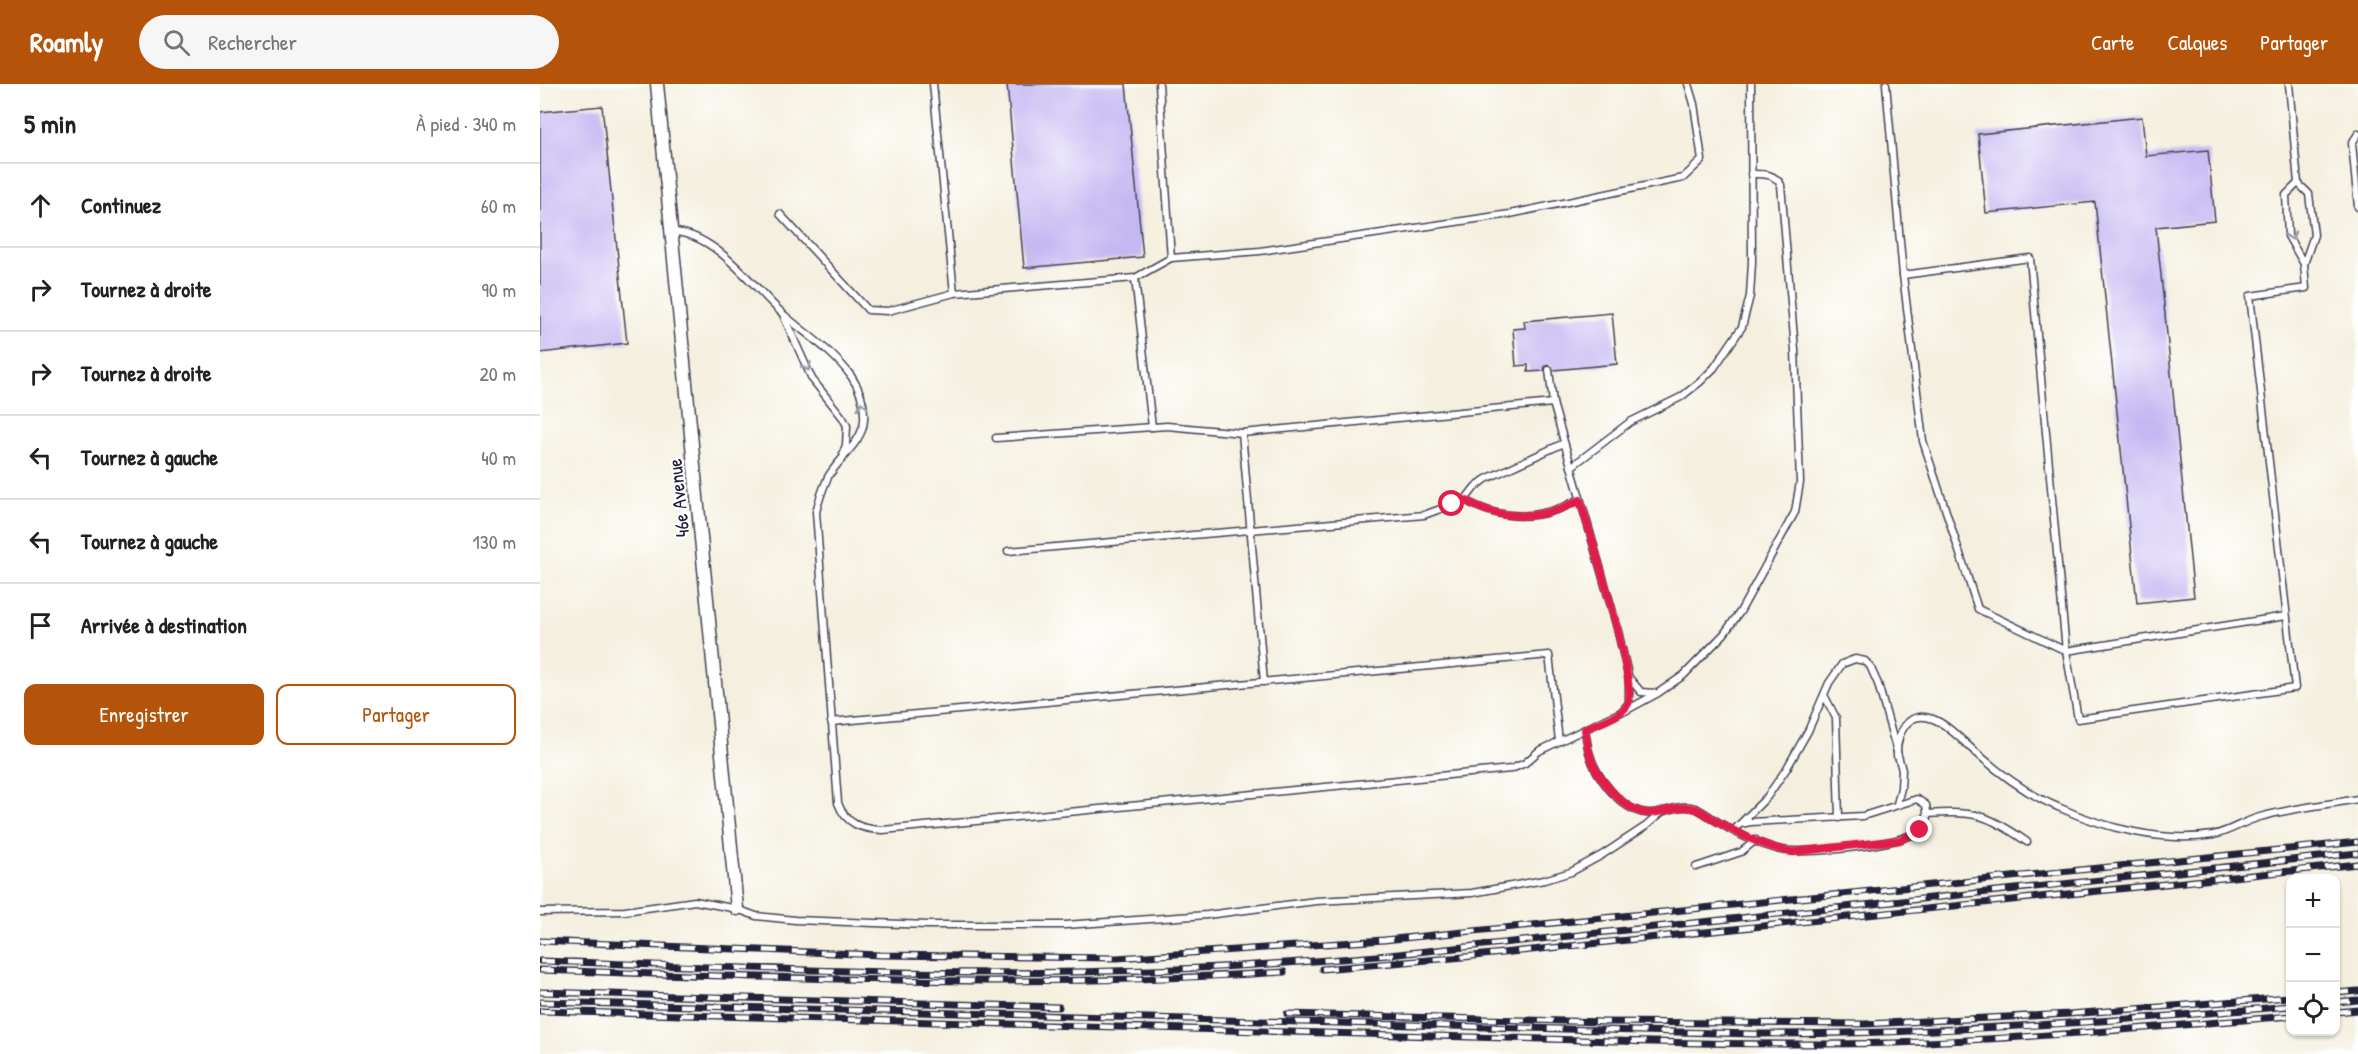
<!DOCTYPE html>
<html lang="fr">
<meta charset="utf-8">
<style>
:root{--surface:#fff;--page:#f6f6f6;--text:#202124;--muted:#757577;--line:#e0e0e0;--accent:#b45309}
body{margin:0;font-family:"Patrick Hand",sans-serif;background:var(--page);color:var(--text)}
.controls{position:absolute;right:18px;bottom:18px;display:grid;overflow:hidden;border-radius:12px;box-shadow:0 2px 4px #0004}
.controls button{width:54px;height:54px;display:grid;place-items:center;padding:0;border:0;border-bottom:2px solid var(--line);background:var(--surface);color:var(--text);font:30px sans-serif}
.stop{position:absolute;width:18px;height:18px;margin:-14px;border:4px solid #e11d48;border-radius:50%;background:#fff}
.stop.end{background:#e11d48;border-color:#fff;box-shadow:0 2px 6px #0008}
.list{margin:0;padding:0;list-style:none}
h2{display:flex;justify-content:space-between;align-items:center;height:78px;margin:0;padding:0 24px;font-size:26px}
h2 small{font-size:20px;font-weight:400;color:var(--muted)}
.list li{display:grid;grid-template-columns:39px 1fr auto;gap:18px;align-items:center;box-sizing:border-box;height:84px;padding:0 24px;border-top:2px solid var(--line)}
.list b{display:block;font-size:22px;white-space:nowrap}
.list em{font-size:20px;font-style:normal;color:var(--muted)}
.actions{display:flex;gap:12px;padding:18px 24px}
.actions a{flex:1;padding:14px 0;border:2px solid var(--accent);border-radius:12px;text-align:center;font-size:21px;color:var(--accent)}
.actions .main{background:var(--accent);color:#fff}
.icon{flex:none;width:33px;height:33px;fill:none;stroke:currentColor;stroke-width:2;stroke-linecap:round;stroke-linejoin:round}
.map{position:relative;flex:none;width:1818px;height:970px;overflow:hidden}
header{display:flex;align-items:center;gap:36px;box-sizing:border-box;height:84px;padding:0 30px;background:var(--accent);color:#fff}
header strong{font-size:28px}
nav{display:flex;gap:33px;margin-inline-start:auto;font-size:21px}
.search{width:420px;height:54px;background:var(--page);display:flex;align-items:center;gap:15px;box-sizing:border-box;padding:0 21px;border-radius:33px;color:var(--muted);font-size:22px}
main{display:flex}
aside{flex:1;background:var(--surface)}
.map>svg:first-child{display:block}
.building{fill:#c5b8f2}
.lines{fill:none;stroke-linecap:round;stroke-linejoin:round}
.service-casing{stroke:#424153;stroke-width:9}
.minor-casing{stroke:#424153;stroke-width:15}
.service{stroke:#fff;stroke-width:6}
.minor{stroke:#fff;stroke-width:12}
.rail-casing{stroke:#22223b;stroke-width:7}
.rail{stroke:#fff;stroke-width:4.5;stroke-dasharray:14;stroke-linecap:butt}
.oneway{stroke:#9c9ca7}
.route{stroke:#e11d48;stroke-width:8}
.labels{text-anchor:middle;dominant-baseline:central;stroke-width:4.5;stroke-linejoin:round;paint-order:stroke}
.street-label{font-size:20px;fill:#22223b;stroke:#fff}
</style>
<header>
<strong>Roamly</strong>
<div class="search"><svg class="icon" aria-label="search" viewBox="0 0 24 24"><circle cx="10" cy="10" r="6"/><path d="M15 15l6 6"/></svg>Rechercher</div>
<nav><a>Carte</a><a>Calques</a><a>Partager</a></nav>
</header>
<main>
<aside>
<h2>5 min<small>À pied · 340 m</small></h2>
<ul class="list">
<li><svg class="icon" aria-label="ahead" viewBox="0 0 24 24"><path d="M12 20V5M6 11l6-6 6 6"/></svg><div><b>Continuez</b></div><em>60 m</em></li>
<li><svg class="icon" aria-label="right" viewBox="0 0 24 24"><path d="M7 20v-9h11M14 6l5 5-5 5"/></svg><div><b>Tournez à droite</b></div><em>90 m</em></li>
<li><svg class="icon" aria-label="right" viewBox="0 0 24 24"><path d="M7 20v-9h11M14 6l5 5-5 5"/></svg><div><b>Tournez à droite</b></div><em>20 m</em></li>
<li><svg class="icon" aria-label="left" viewBox="0 0 24 24"><path d="M17 20v-9H6M10 6l-5 5 5 5"/></svg><div><b>Tournez à gauche</b></div><em>40 m</em></li>
<li><svg class="icon" aria-label="left" viewBox="0 0 24 24"><path d="M17 20v-9H6M10 6l-5 5 5 5"/></svg><div><b>Tournez à gauche</b></div><em>130 m</em></li>
<li><svg class="icon" aria-label="arrive" viewBox="0 0 24 24"><path d="M6 21V4h12l-3 4 3 4H6"/></svg><div><b>Arrivée à destination</b></div></li>
</ul>
<div class="actions"><a class="main">Enregistrer</a><a>Partager</a></div>
</aside>
<div class="map">
<svg width="1818" height="970" viewBox="0 0 1818 970">
<rect width="100%" height="100%" fill="#fff"/>
<filter id="ink" filterUnits="userSpaceOnUse"><feTurbulence type="fractalNoise" baseFrequency=".0167" numOctaves="2"/><feDisplacementMap in="SourceGraphic" scale="12" xChannelSelector="R" yChannelSelector="G"/><feConvolveMatrix kernelMatrix="1 2 1 2 8 2 1 2 1" color-interpolation-filters="sRGB"/></filter>
<filter id="wash" filterUnits="userSpaceOnUse"><feTurbulence type="fractalNoise" baseFrequency=".008" numOctaves="4" result="noise"/><feDisplacementMap in="SourceGraphic" scale="24" xChannelSelector="R" yChannelSelector="G"/><feGaussianBlur stdDeviation="1.35" result="paint"/><feColorMatrix in="noise" values="0 0 0 0 0 0 0 0 0 0 0 0 0 0 0 0 0 1.4 0 .05"/><feComposite in="paint" operator="in"/></filter>
<g filter="url(#wash)">
<rect width="100%" height="100%" fill="#f4efde"/>
<g id="blocks">
<g class="building">
<polygon points="467,0 586,0 603,173 484,184"/>
<polygon points="62,22 87,259 0,269 0,28"/>
<polygon points="1602,33 1606,72 1668,66 1675,137 1616,143 1654,513 1597,519 1555,118 1446,129 1438,50"/>
<polygon points="1072,229 1077,280 1014,286 1009,281 1005,282 1004,287 988,288 988,281 976,282 973,245 985,244 984,237"/>
</g>
</g>
</g>
<g filter="url(#ink)">
<use href="#blocks" fill-opacity="0" stroke="#424153" stroke-width="1.5"/>
<g class="lines">
<defs>
<g id="service">
<polyline points="619,0 631,174"/>
<polyline points="1346,0 1363,191 1383,357 1438,525 1526,567 1538,635 1755,604 1710,212 1766,204 1764,180"/>
<polyline points="1749,0 1758,99 1769,110 1774,151 1764,180 1748,152 1746,111 1758,99"/>
<polyline points="1818,50 1812,59 1818,123"/>
<polyline points="240,130 328,226 348,227 414,209 393,0"/>
<path d="M 132,148 C 175,148 214,204 243,230 C 267,251 293,267 311,292 C 320,305 325,320 324,336 C 323,358 299,374 288,393 C 283,404 279,416 276,428 L 298,719 C 306,741 322,745 343,746 L 971,685 L 985,679 L 999,667 L 1081,628 L 1089,619 L 1089,595 L 1077,543 L 1013,319 L 702,349 L 627,342 L 456,354"/>
<polyline points="1363,191 1490,174 1526,567 1746,532"/>
<polyline points="595,194 612,343"/>
<polyline points="414,209 595,194 631,174 720,167 970,130 1143,94 1162,76 1154,20 1148,0"/>
<polyline points="244,233 272,295 303,334 307,342 306,361 303,369"/>
<polyline points="1009,286 1013,319"/>
<polyline points="702,349 724,598"/>
<polyline points="1031,383 1090,338 1141,313 1160,298 1174,284 1202,243 1210,212 1212,178 1211,0"/>
<polyline points="925,416 935,403 946,395 1024,359"/>
<path d="M 468,467 L 884,431 L 925,416 C 962,438 1003,436 1040,415"/>
<polyline points="1090,595 1101,608 1115,609"/>
<polyline points="1284,611 1296,634 1299,734"/>
<path d="M 1085,627 L 1118,609 L 1144,591 L 1184,550 L 1200,528 L 1255,428 L 1260,398 L 1255,266 L 1241,101 C 1234,89 1224,90 1211,90"/>
<polyline points="291,638 1009,571 1019,657"/>
<path d="M 1045,645 C 1046,652 1047,660 1049,668 C 1055,691 1080,726 1106,729 C 1123,731 1138,719 1155,724 C 1163,727 1168,732 1175,736 C 1193,748 1216,759 1237,765 C 1257,772 1365,761 1380,746 C 1388,739 1388,731 1386,721 L 1377,715 L 1323,732 L 1211,738 L 1200,740 L 1194,746"/>
<path d="M 1357,672 C 1356,651 1367,625 1393,635 C 1409,641 1425,660 1439,671 C 1463,692 1489,711 1518,723 C 1564,744 1623,759 1673,751 C 1689,748 1704,737 1720,733 C 1751,724 1785,721 1818,715"/>
<path d="M 1388,730 C 1435,726 1449,731 1487,758"/>
<polyline points="1201,739 1227,713 1247,684 1268,647 1289,599 1298,586 1302,580 1315,575 1325,577 1330,582 1338,600 1362,686 1361,704 1357,720"/>
<polyline points="1156,783 1201,768 1216,756"/>
<polyline points="0,828 85,827 155,817 197,825 216,832 255,836 388,841 525,841 667,831 776,817 932,809 1004,796 1031,788 1062,771 1106,742 1123,727"/>
</g>
<polyline id="minor" points="117,0 197,825"/>
</defs>
<use href="#service" class="service-casing"/>
<use href="#minor" class="minor-casing"/>
<use href="#service" class="service"/>
<use href="#minor" class="minor"/>
<defs>
<g id="rail">
<polyline points="0,857 341,871 577,874 844,856 1818,758"/>
<path d="M 0,877 C 190,883 382,893 572,887 C 665,885 757,879 849,871 L 1818,769"/>
<polyline points="782,885 924,873 1818,780"/>
<path d="M 0,886 C 248,894 496,905 744,888"/>
<polyline points="0,908 519,923"/>
<polyline points="1796,909 1818,907"/>
<path d="M 0,918 L 1214,950 C 1393,950 1572,938 1750,922"/>
<polyline points="1796,918 1818,916"/>
<path d="M 0,927 L 1112,958 C 1192,960 1272,961 1352,959 C 1485,955 1618,943 1750,932"/>
<polyline points="1796,928 1818,926"/>
<polyline points="747,930 1065,938 1325,940 1529,930 1750,913"/>
</g>
</defs>
<use href="#rail" class="rail-casing"/>
<use href="#rail" class="rail"/>
</g>
<defs><path id="oneway-chevron" d="M-2-3.5L2.5 0L-2 3.5" fill="none" stroke-width="1.6" stroke-linecap="round" stroke-linejoin="round" transform="scale(1.5)"/></defs>
<g class="oneway">
<use href="#oneway-chevron" transform="translate(1751 152) rotate(73)"/>
<use href="#oneway-chevron" transform="translate(267 283) rotate(66)"/>
<use href="#oneway-chevron" transform="translate(322 322) rotate(-99)"/>
</g>
</g>
<g class="lines" filter="url(#ink)">
<path class="route" d="M 912,420 L 925,416 C 961,438 1003,436 1040,416 C 1049,446 1098,601 1088,620 C 1081,633 1058,639 1045,645 C 1046,652 1047,661 1049,668 C 1054,690 1082,727 1107,729 C 1124,730 1139,719 1156,725 C 1164,728 1169,733 1176,737 C 1199,750 1226,764 1253,768 L 1360,756 L 1380,746"/>
</g>
<g class="labels">
<g class="street-label">
<text transform="translate(138 414) rotate(-96)">46e Avenue</text>
</g>
</g>
</svg>
<div class="controls">
<button>+</button>
<button>−</button>
<button><svg class="icon" aria-label="locate" viewBox="0 0 24 24"><circle cx="12" cy="12" r="6"/><path d="M12 2v4M12 18v4M2 12h4M18 12h4"/></svg></button>
</div>
<div class="stop" style="left:912px;top:420px"></div>
<div class="stop end" style="left:1380px;top:746px"></div>
</div>
</main>
